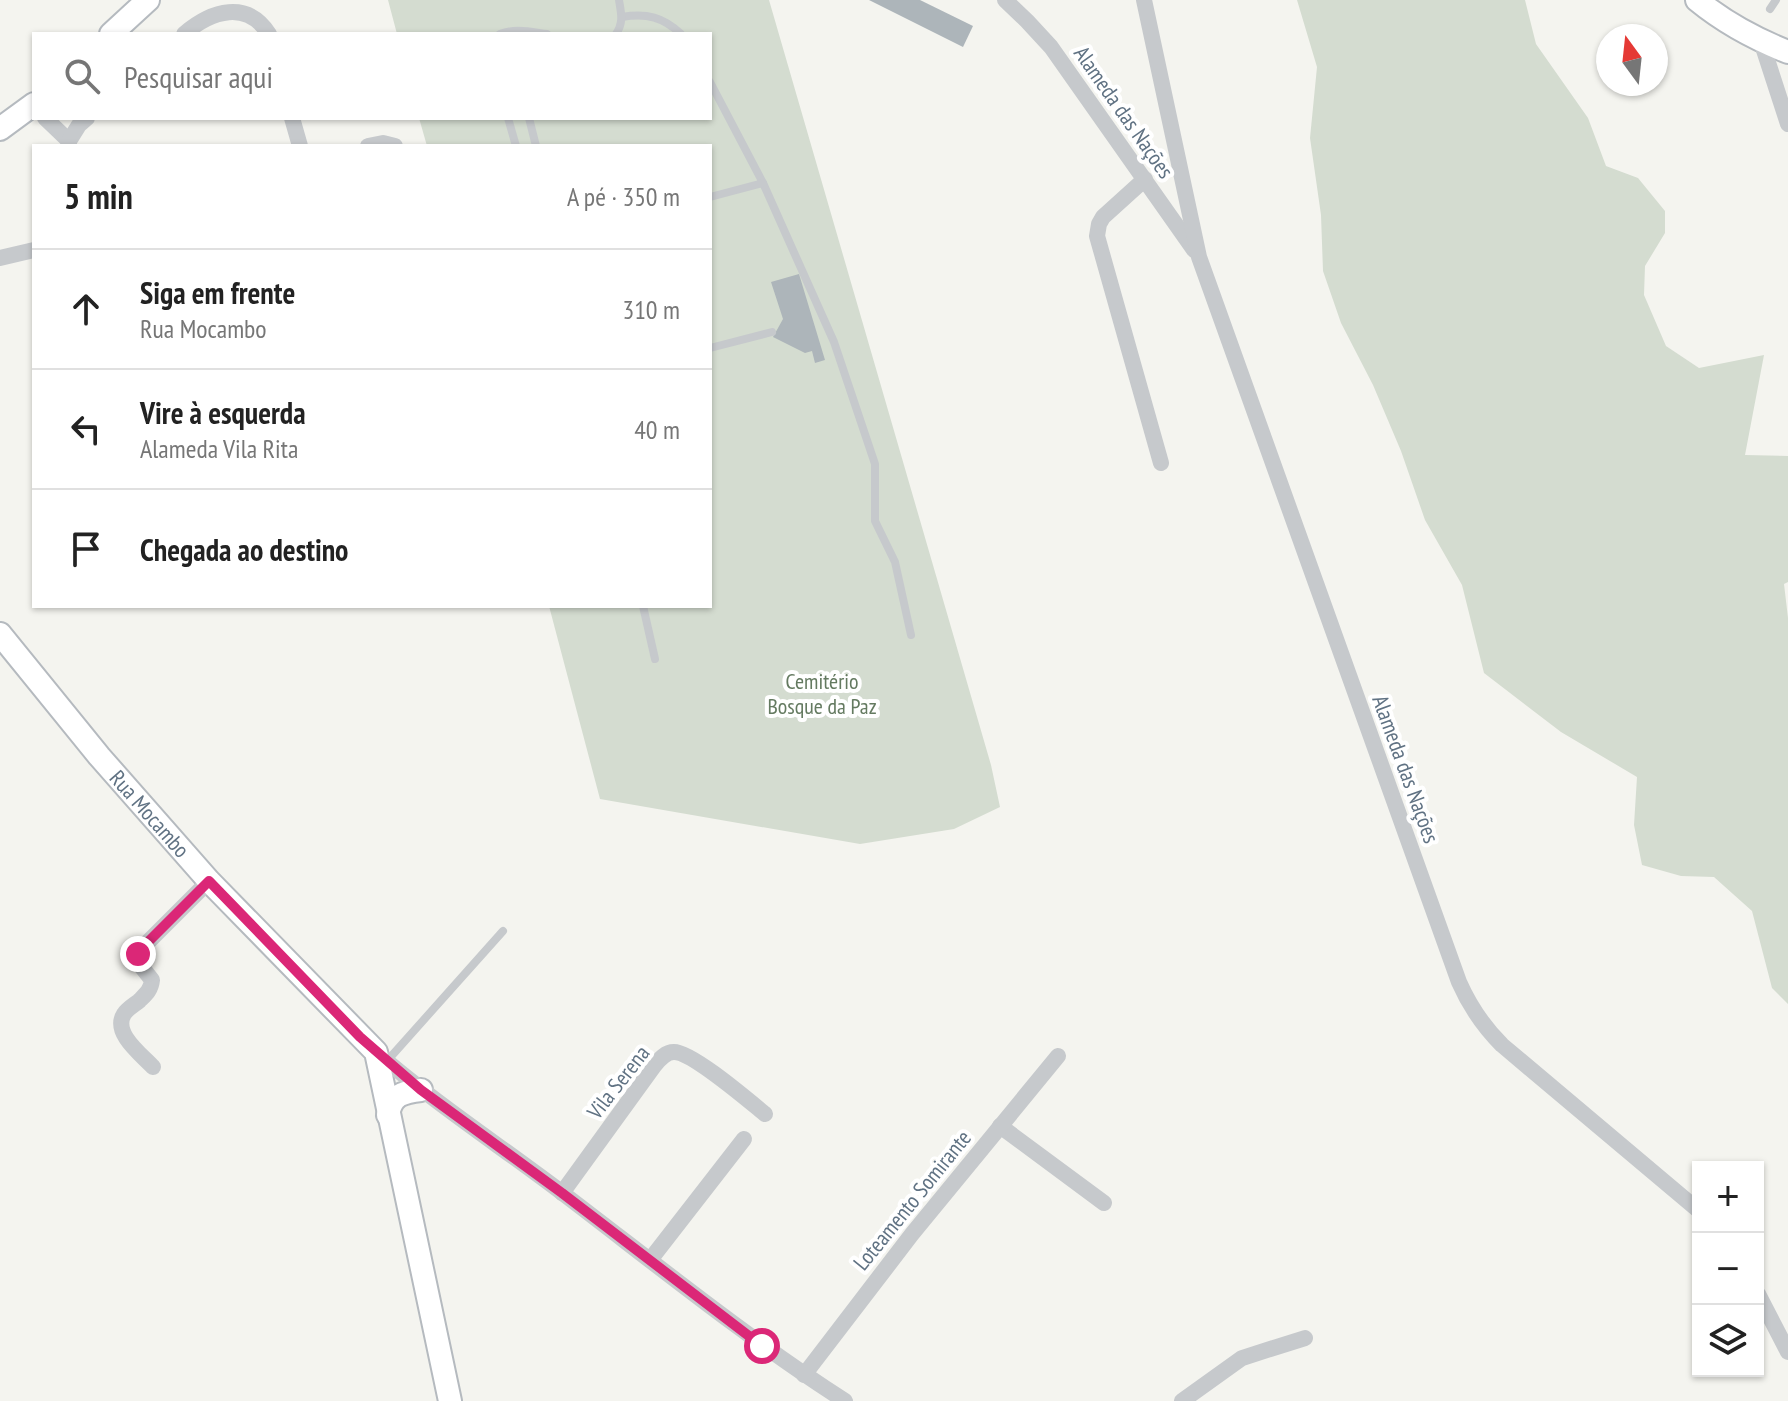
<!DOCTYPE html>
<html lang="pt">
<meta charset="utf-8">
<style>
:root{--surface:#fff;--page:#f2f2f2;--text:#222;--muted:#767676;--line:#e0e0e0}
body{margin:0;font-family:"PT Sans Narrow",sans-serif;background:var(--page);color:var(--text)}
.controls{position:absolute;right:24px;bottom:24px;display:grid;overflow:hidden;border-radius:0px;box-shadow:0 2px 6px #0004}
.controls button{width:72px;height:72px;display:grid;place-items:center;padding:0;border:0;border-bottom:2px solid var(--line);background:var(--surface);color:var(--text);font:40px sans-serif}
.compass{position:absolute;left:1596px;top:24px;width:72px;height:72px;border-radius:50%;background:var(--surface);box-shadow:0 2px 6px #0004;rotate:345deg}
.stop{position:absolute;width:24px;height:24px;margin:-18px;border:6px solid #db2777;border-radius:50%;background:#fff}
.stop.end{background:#db2777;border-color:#fff;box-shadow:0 2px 8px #0008}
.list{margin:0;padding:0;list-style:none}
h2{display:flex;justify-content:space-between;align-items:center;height:104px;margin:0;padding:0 32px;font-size:34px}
h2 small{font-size:26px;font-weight:400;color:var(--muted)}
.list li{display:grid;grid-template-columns:52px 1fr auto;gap:24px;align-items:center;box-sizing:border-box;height:120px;padding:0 32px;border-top:2px solid var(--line)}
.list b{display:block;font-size:30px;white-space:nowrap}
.list p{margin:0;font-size:26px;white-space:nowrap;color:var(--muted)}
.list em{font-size:26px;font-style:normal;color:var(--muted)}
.icon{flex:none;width:44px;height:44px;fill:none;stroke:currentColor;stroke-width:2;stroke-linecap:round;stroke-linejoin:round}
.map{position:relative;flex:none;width:1788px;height:1401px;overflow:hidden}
.search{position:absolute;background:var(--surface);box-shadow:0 2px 6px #0004;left:32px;top:32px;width:680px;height:88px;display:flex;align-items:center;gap:20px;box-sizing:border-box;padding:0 28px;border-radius:0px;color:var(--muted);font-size:30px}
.panel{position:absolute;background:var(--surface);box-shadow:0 2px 6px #0004;left:32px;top:144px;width:680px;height:464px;border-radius:0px}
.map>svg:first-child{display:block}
.green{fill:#d4dcd0}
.building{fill:#adb5ba}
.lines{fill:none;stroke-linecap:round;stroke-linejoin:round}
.secondary-casing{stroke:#b5babf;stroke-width:26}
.lane{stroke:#c6c9cc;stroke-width:8}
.street{stroke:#c6c9cc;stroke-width:16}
.secondary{stroke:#fff;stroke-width:22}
.route{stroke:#db2777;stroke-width:10}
.labels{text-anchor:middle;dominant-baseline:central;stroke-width:8;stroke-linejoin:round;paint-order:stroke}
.street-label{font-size:22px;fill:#607283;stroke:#fff}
.park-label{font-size:22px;fill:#647a60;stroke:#fff}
</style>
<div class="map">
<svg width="1788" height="1401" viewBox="0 0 1788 1401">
<rect width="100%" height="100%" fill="#f4f4ef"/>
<g class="green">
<polygon points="388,0 769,0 991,765 1000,807 954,829 860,844 600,799 549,606 710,606 710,146 427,146 419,118 710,118 710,34 397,34"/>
<polygon points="1297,0 1525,0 1536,44 1588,118 1606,166 1638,178 1665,211 1665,233 1645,266 1644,295 1666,346 1699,368 1764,355 1745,455 1788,456 1788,582 1784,584 1788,618 1788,1004 1772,988 1752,911 1714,877 1681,876 1642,865 1634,825 1637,777 1561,732 1484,673 1462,585 1425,520 1401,451 1373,385 1341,323 1323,271 1321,215 1310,138 1317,67"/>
</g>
<g class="building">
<polygon points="869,0 920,0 973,26 963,47"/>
<polygon points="799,274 825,360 815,363 812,351 805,353 773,337 783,319 771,282"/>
</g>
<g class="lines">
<defs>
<g id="secondary">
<path d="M 1697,0 C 1725,23 1755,39 1788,52"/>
<polyline points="111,34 148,0"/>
<polyline points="0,129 34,104"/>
<path id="s1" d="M 0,634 L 99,756 L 209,881 L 376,1052 L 450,1401"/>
<path d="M 388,1115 C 391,1095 403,1092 421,1090"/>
</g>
</defs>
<use href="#secondary" class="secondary-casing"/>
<g class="lane">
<polyline points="1770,9 1776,0"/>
<path d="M 622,17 C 647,13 663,17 681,34"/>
<path d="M 500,34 C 515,28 531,32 547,34"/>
<path d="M 616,34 C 624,22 621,13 619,0"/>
<polyline points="710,82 763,183 834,342 875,464 875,521 895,562 911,635"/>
<polyline points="508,118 516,146"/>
<polyline points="529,118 536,146"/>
<polyline points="710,197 763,183"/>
<polyline points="710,348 772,332"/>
<polyline points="643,606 655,659"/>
<polyline points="387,1061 503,931"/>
</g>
<g class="street">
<polyline points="1005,0 1027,21 1051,47 1194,250"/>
<path d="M 1144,0 L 1199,257 L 1459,982 C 1470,1007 1483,1026 1502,1045 L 1698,1210"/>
<path d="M 184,34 C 212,10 247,0 269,34"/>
<polyline points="1761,41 1788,124"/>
<polyline points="45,118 69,141 68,146"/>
<polyline points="292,118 300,146"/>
<polyline points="69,141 79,125 87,118"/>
<polyline points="368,146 383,143 395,146"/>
<polyline points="1145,179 1103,217 1099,224 1097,236 1161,463"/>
<polyline points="0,258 34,250"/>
<path d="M 376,1052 C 436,1104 502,1147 565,1195 C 657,1265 747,1338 845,1401"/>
<path d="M 153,1067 C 142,1055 112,1033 124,1014 C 127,1009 134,1005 139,1001 C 146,994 151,990 152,980 L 137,961 L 142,948 L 209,881"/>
<polyline points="1000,1126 1104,1203"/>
<path d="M 562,1193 L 654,1066 C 659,1060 665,1052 674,1052 C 692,1052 749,1101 765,1114"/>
<polyline points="650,1260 744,1139"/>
<polyline points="1758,1294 1788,1352"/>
<polyline points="804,1375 912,1234 1058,1056"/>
<polyline points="1182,1401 1242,1358 1305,1338"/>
</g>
<use href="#secondary" class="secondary"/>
</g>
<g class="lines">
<polyline class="route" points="138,954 142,948 209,881 360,1037 421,1090 562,1193 762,1346"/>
</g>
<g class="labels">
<g class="street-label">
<text transform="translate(1124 112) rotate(55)">Alameda das Nações</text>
<text transform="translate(1406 769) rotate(70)">Alameda das Nações</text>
<text stroke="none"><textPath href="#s1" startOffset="234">Rua Mocambo</textPath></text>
<text transform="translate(618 1082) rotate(-52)">Vila Serena</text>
<text transform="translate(912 1200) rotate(-51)">Loteamento Somirante</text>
</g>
<g class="park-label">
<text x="822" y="681">Cemitério<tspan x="822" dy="25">Bosque da Paz</tspan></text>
</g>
</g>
</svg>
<div class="controls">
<button>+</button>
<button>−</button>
<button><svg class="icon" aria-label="layers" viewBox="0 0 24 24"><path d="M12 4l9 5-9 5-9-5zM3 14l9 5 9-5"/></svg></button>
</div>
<svg class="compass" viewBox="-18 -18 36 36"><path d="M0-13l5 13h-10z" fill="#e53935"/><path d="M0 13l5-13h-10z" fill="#767676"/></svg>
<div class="stop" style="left:762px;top:1346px"></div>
<div class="stop end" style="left:138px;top:954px"></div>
<div class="search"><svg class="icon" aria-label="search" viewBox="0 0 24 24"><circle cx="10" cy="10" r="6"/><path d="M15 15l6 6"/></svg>Pesquisar aqui</div>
<section class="panel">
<h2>5 min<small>A pé · 350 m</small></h2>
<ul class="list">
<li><svg class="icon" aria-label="ahead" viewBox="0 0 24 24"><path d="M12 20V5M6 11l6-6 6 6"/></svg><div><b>Siga em frente</b><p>Rua Mocambo</p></div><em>310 m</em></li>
<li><svg class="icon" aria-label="left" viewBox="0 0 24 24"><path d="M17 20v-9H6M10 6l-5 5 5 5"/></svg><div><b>Vire à esquerda</b><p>Alameda Vila Rita</p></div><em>40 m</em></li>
<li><svg class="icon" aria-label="arrive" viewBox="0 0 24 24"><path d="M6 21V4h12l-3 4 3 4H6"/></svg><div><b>Chegada ao destino</b></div></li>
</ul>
</section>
</div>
